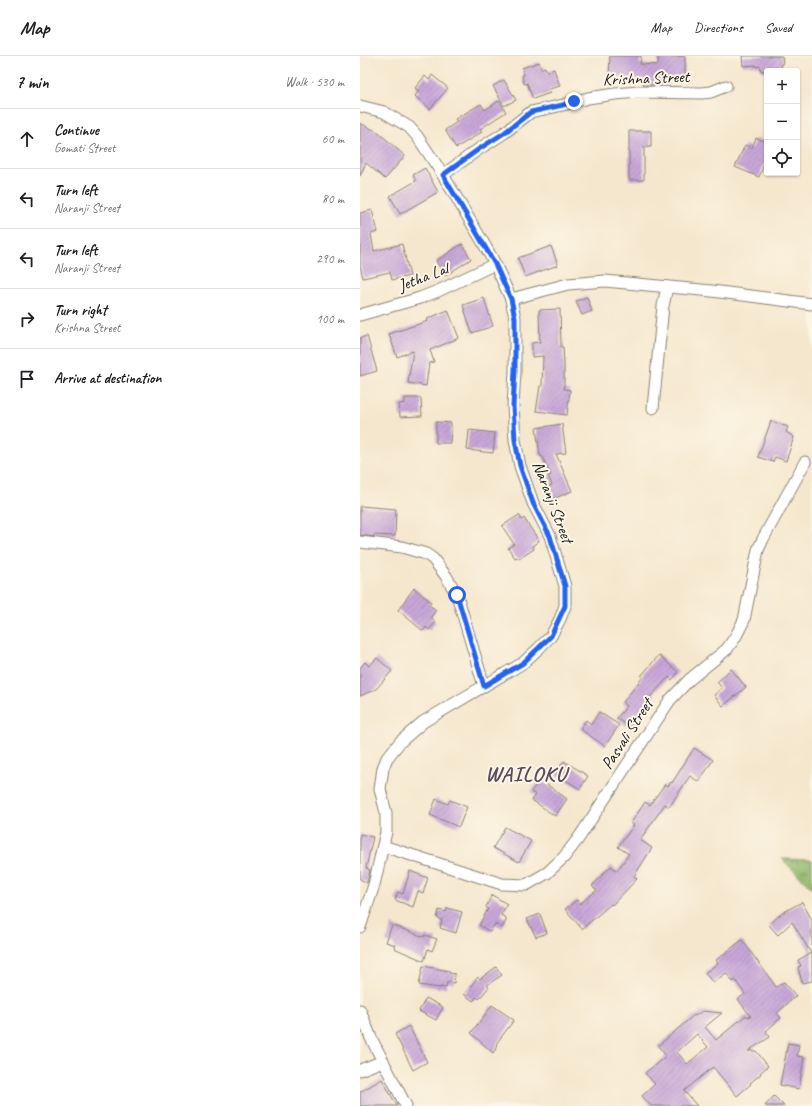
<!DOCTYPE html>
<meta charset="utf-8">
<style>
:root{--surface:#fff;--page:#f2f2f2;--text:#202124;--muted:#757577;--line:#e0e0e0}
body{margin:0;font-family:Caveat,sans-serif;background:var(--page);color:var(--text)}
.controls{position:absolute;right:12px;top:12px;display:grid;overflow:hidden;border-radius:4px;box-shadow:0 1px 3px #0004}
.controls button{width:36px;height:36px;display:grid;place-items:center;padding:0;border:0;border-bottom:1px solid var(--line);background:var(--surface);color:var(--text);font:20px sans-serif}
.stop{position:absolute;width:12px;height:12px;margin:-9px;border:3px solid #2563eb;border-radius:50%;background:#fff}
.stop.end{background:#2563eb;border-color:#fff;box-shadow:0 1px 4px #0008}
.list{margin:0;padding:0;list-style:none}
h2{display:flex;justify-content:space-between;align-items:center;height:52px;margin:0;padding:0 16px;font-size:17px}
h2 small{font-size:13px;font-weight:400;color:var(--muted)}
.list li{display:grid;grid-template-columns:26px 1fr auto;gap:12px;align-items:center;box-sizing:border-box;height:60px;padding:0 16px;border-top:1px solid var(--line)}
.list b{display:block;font-size:15px;white-space:nowrap}
.list p{margin:0;font-size:13px;white-space:nowrap;color:var(--muted)}
.list em{font-size:13px;font-style:normal;color:var(--muted)}
.icon{flex:none;width:22px;height:22px;fill:none;stroke:currentColor;stroke-width:2;stroke-linecap:round;stroke-linejoin:round}
.map{position:relative;flex:none;width:452px;height:1050px;overflow:hidden}
header{display:flex;align-items:center;gap:24px;box-sizing:border-box;height:56px;padding:0 20px;background:var(--surface);border-bottom:1px solid var(--line)}
header strong{font-size:19px}
nav{display:flex;gap:22px;margin-inline-start:auto;font-size:14px}
main{display:flex}
aside{flex:1;background:var(--surface)}
.map>svg:first-child{display:block}
.forest{fill:url(#forest-crowns);stroke:#566a44}
.building{fill:url(#building-hatch);fill-rule:evenodd}
.lines{fill:none;stroke-linecap:round;stroke-linejoin:round}
.minor-casing{stroke:#888274;stroke-width:13}
.minor{stroke:#fff;stroke-width:11}
.route{stroke:#2563eb;stroke-width:5}
.labels{text-anchor:middle;dominant-baseline:central;stroke-width:4;stroke-linejoin:round;paint-order:stroke}
.street-label{font-size:17px;fill:#1c1c1c;stroke:#fcf5e5}
.district-label{font-size:21px;font-weight:bold;letter-spacing:1px;fill:#584c5e;stroke:#fcf5e5}
</style>
<header>
<strong>Map</strong>
<nav><a>Map</a><a>Directions</a><a>Saved</a></nav>
</header>
<main>
<aside>
<h2>7 min<small>Walk · 530 m</small></h2>
<ul class="list">
<li><svg class="icon" aria-label="ahead" viewBox="0 0 24 24"><path d="M12 20V5M6 11l6-6 6 6"/></svg><div><b>Continue</b><p>Gomati Street</p></div><em>60 m</em></li>
<li><svg class="icon" aria-label="left" viewBox="0 0 24 24"><path d="M17 20v-9H6M10 6l-5 5 5 5"/></svg><div><b>Turn left</b><p>Naranji Street</p></div><em>80 m</em></li>
<li><svg class="icon" aria-label="left" viewBox="0 0 24 24"><path d="M17 20v-9H6M10 6l-5 5 5 5"/></svg><div><b>Turn left</b><p>Naranji Street</p></div><em>290 m</em></li>
<li><svg class="icon" aria-label="right" viewBox="0 0 24 24"><path d="M7 20v-9h11M14 6l5 5-5 5"/></svg><div><b>Turn right</b><p>Krishna Street</p></div><em>100 m</em></li>
<li><svg class="icon" aria-label="arrive" viewBox="0 0 24 24"><path d="M6 21V4h12l-3 4 3 4H6"/></svg><div><b>Arrive at destination</b></div></li>
</ul>
</aside>
<div class="map">
<svg width="452" height="1050" viewBox="0 0 452 1050">
<defs>
<pattern id="forest-crowns" width="20" height="18" patternUnits="userSpaceOnUse"><rect width="20" height="18" fill="#91b76c"/><path d="M2 6a3 3 0 1 1 6 0M12 15a3 3 0 1 1 6 0" fill="none" stroke="#769458"/></pattern>
<pattern id="building-hatch" width="6" height="6" patternUnits="userSpaceOnUse"><rect width="6" height="6" fill="#c7a6d8"/><path d="M-1 1l2-2M0 6l6-6M5 7l2-2" fill="none" stroke="#aa8eb9"/></pattern>
</defs>
<rect width="100%" height="100%" fill="#fcf5e5"/>
<filter id="ink" filterUnits="userSpaceOnUse"><feTurbulence type="fractalNoise" baseFrequency=".025" numOctaves="2"/><feDisplacementMap in="SourceGraphic" scale="8" xChannelSelector="R" yChannelSelector="G"/><feConvolveMatrix kernelMatrix="1 2 1 2 8 2 1 2 1" color-interpolation-filters="sRGB"/></filter>
<filter id="wash" filterUnits="userSpaceOnUse"><feTurbulence type="fractalNoise" baseFrequency=".012" numOctaves="4" result="noise"/><feDisplacementMap in="SourceGraphic" scale="16" xChannelSelector="R" yChannelSelector="G"/><feGaussianBlur stdDeviation="0.9" result="paint"/><feColorMatrix in="noise" values="0 0 0 0 0 0 0 0 0 0 0 0 0 0 0 0 0 1.4 0 .05"/><feComposite in="paint" operator="in"/></filter>
<g filter="url(#wash)">
<rect width="100%" height="100%" fill="#f5e7cd"/>
<polygon class="forest" points="422,803 452,804 452,832"/>
<g id="blocks">
<g class="building">
<polygon points="250,0 281,0 280,8 298,9 298,0 325,0 325,22 301,22 301,29 283,29 284,23 249,21"/>
<polygon points="382,0 422,0 423,8 421,8 422,15 401,15 400,10 396,11 396,9 383,10"/>
<polygon points="179,6 181,13 185,11 187,16 194,13 200,30 189,33 190,37 173,43 167,27 164,28 162,20 164,19 162,12"/>
<polygon points="72,19 88,32 70,53 55,40 59,35 55,32 65,20 69,24"/>
<polygon points="144,24 156,44 144,50 133,30"/>
<polygon points="139,45 146,56 120,73 122,76 96,92 85,74 97,66 95,63 121,48 125,54"/>
<polygon points="0,67 20,77 20,78 45,100 25,123 6,107 0,120"/>
<polygon points="269,75 291,75 291,91 284,91 284,124 269,124"/>
<polygon points="396,82 407,86 407,101 399,121 375,111 385,89 392,92"/>
<polygon points="65,112 78,136 40,158 30,140 56,125 53,119"/>
<polygon points="12,154 18,176 11,178 14,195 42,188 50,220 32,224 30,216 3,222 0,210 0,157"/>
<polygon points="102,188 111,203 85,220 76,205"/>
<polygon points="191,190 198,209 165,221 158,202"/>
<polygon points="227,241 232,255 222,259 216,245"/>
<polygon points="124,242 133,270 112,277 103,249"/>
<polygon points="200,253 201,291 203,291 204,308 204,333 210,334 207,359 176,355 180,330 182,330 183,300 172,301 172,287 180,286 179,254"/>
<polygon points="88,254 99,282 70,294 74,306 69,307 66,330 48,327 53,295 37,301 29,278 68,265 67,263"/>
<polygon points="7,280 17,315 0,320 0,282"/>
<polygon points="45,342 61,342 62,360 40,361 39,348 45,347"/>
<polygon points="411,365 428,371 426,376 434,381 426,405 415,401 413,406 398,401"/>
<polygon points="76,366 91,367 90,387 76,387"/>
<polygon points="202,368 206,397 196,398 212,435 193,443 187,431 192,429 188,420 191,419 182,400 180,400 176,372"/>
<polygon points="109,374 135,377 133,397 107,394"/>
<polygon points="0,450 36,453 35,480 14,479 14,481 0,479"/>
<polygon points="159,459 162,464 164,462 179,485 172,490 174,493 159,503 157,501 155,502 148,492 154,488 142,470"/>
<polygon points="54,532 71,546 69,549 76,554 71,561 76,566 69,574 66,571 63,575 38,554"/>
<polygon points="299,599 318,616 312,624 309,621 290,641 292,643 269,672 257,662 267,650 263,646 283,621 281,620"/>
<polygon points="17,602 32,615 16,633 0,640 0,612 5,606 9,610"/>
<polygon points="371,613 386,631 363,650 354,639 362,632 357,626"/>
<polygon points="239,656 259,669 245,690 220,673 226,664 231,668"/>
<polygon points="334,692 353,704 339,726 330,720 309,751 305,748 280,784 292,792 274,820 277,823 252,849 251,848 222,873 205,853 217,844 220,848 237,834 232,830 251,810 257,815 269,798 258,791 274,769 271,767 285,746 290,749 305,728 308,730 311,726 312,727"/>
<polygon points="204,705 228,720 220,733 196,718"/>
<polygon points="179,725 182,725 207,743 195,760 172,744 176,739 171,736"/>
<polygon points="76,743 88,748 90,744 107,751 99,771 70,759"/>
<polygon points="145,771 171,785 159,806 133,792"/>
<polygon points="0,778 13,781 6,812 10,814 7,827 0,823"/>
<polygon points="50,815 68,822 63,837 58,835 53,851 35,844 38,836 43,838"/>
<polygon points="132,839 147,848 141,859 146,862 146,865 142,872 135,868 130,876 119,869 128,853 126,851"/>
<polygon points="442,846 452,864 452,925 442,927 438,911 441,910 438,904 451,897 432,866 418,879 409,869 422,857"/>
<polygon points="87,852 102,856 96,877 80,872 82,864 77,862 79,854 86,856"/>
<polygon points="180,858 187,877 176,881 167,863"/>
<polygon points="32,869 64,881 65,879 77,883 72,895 68,893 64,905 34,892 35,889 26,886"/>
<path d="M 382,884 L 416,931 L 424,926 L 436,940 L 417,957 L 421,962 L 406,975 L 410,981 L 388,995 L 396,995 L 408,1010 L 400,1017 L 401,1018 L 390,1027 L 391,1028 L 377,1040 L 353,1011 L 324,1035 L 337,1050 L 291,1050 L 282,1040 L 295,1028 L 285,1017 L 306,1000 L 298,990 L 334,959 L 335,960 L 342,955 L 362,957 L 345,971 L 356,984 L 385,960 L 391,961 L 378,943 L 385,938 L 375,924 L 373,926 L 366,917 L 353,927 L 345,917 L 358,907 L 356,904 ZM 337,978 L 348,991 L 327,1008 L 317,996 Z"/>
<polygon points="63,910 89,915 89,917 95,918 94,927 87,926 86,932 80,931 80,932 59,929"/>
<polygon points="136,911 142,919 127,929 129,931 119,943 117,941 113,945 104,938 118,921 120,923"/>
<polygon points="66,942 83,951 76,964 59,955"/>
<polygon points="132,949 154,964 136,988 138,990 133,997 111,977"/>
<polygon points="49,970 67,1006 53,1014 35,978"/>
<polygon points="428,987 439,989 437,1000 444,1001 439,1033 420,1029"/>
<polygon points="22,1023 37,1050 0,1050 0,1036"/>
<polygon points="414,1040 424,1050 405,1050"/>
</g>
</g>
</g>
<g filter="url(#ink)">
<use href="#blocks" fill-opacity="0" stroke="#888274" stroke-width="1"/>
<g class="lines">
<defs>
<g id="minor">
<polyline points="0,50 24,56 49,71 57,80 83,119 124,188 135,208 151,243 155,262 155,315 153,350 155,384 160,410 173,447 190,480 205,530 205,550 200,563 191,580 179,592 163,607 63,666 40,686 27,702 23,712 20,733 26,757 26,776 14,829 0,871"/>
<polyline points="83,119 119,93 144,77 171,56 203,49 228,42 255,38 279,36 342,37 351,36 366,30"/>
<polyline points="151,243 208,228 245,225 352,235 452,248"/>
<polyline points="0,259 60,242 78,235 135,208"/>
<polyline points="293,352 303,250 307,231"/>
<polyline points="0,486 42,491 66,498 73,503 86,520 97,539 124,630"/>
<polyline points="23,790 142,828 166,829 187,817 204,801 218,783 310,644 329,624 367,593 376,580 384,564 398,494 403,483 445,406"/>
<polyline points="0,954 11,982 46,1050"/>
<polyline points="0,1014 23,1005"/>
</g>
</defs>
<use href="#minor" class="minor-casing"/>
<use href="#minor" class="minor"/>
</g>
</g>
<g class="lines" filter="url(#ink)">
<polyline class="route" points="97,539 124,630 163,607 191,580 205,550 205,530 190,480 173,447 160,410 155,384 153,350 155,315 155,262 151,243 135,208 83,119 119,93 144,77 171,56 203,49 214,45"/>
</g>
<g class="labels">
<g class="street-label">
<text transform="translate(286 22) rotate(-2)">Krishna Street</text>
<text transform="translate(63 221) rotate(-21)">Jetha Lal</text>
<text transform="translate(193 446) rotate(69)">Naranji Street</text>
<text transform="translate(267 678) rotate(-57)">Pasvali Street</text>
</g>
<g class="district-label">
<text x="166" y="718">WAILOKU</text>
</g>
</g>
</svg>
<div class="controls">
<button>+</button>
<button>−</button>
<button><svg class="icon" aria-label="locate" viewBox="0 0 24 24"><circle cx="12" cy="12" r="6"/><path d="M12 2v4M12 18v4M2 12h4M18 12h4"/></svg></button>
</div>
<div class="stop" style="left:97px;top:539px"></div>
<div class="stop end" style="left:214px;top:45px"></div>
</div>
</main>
